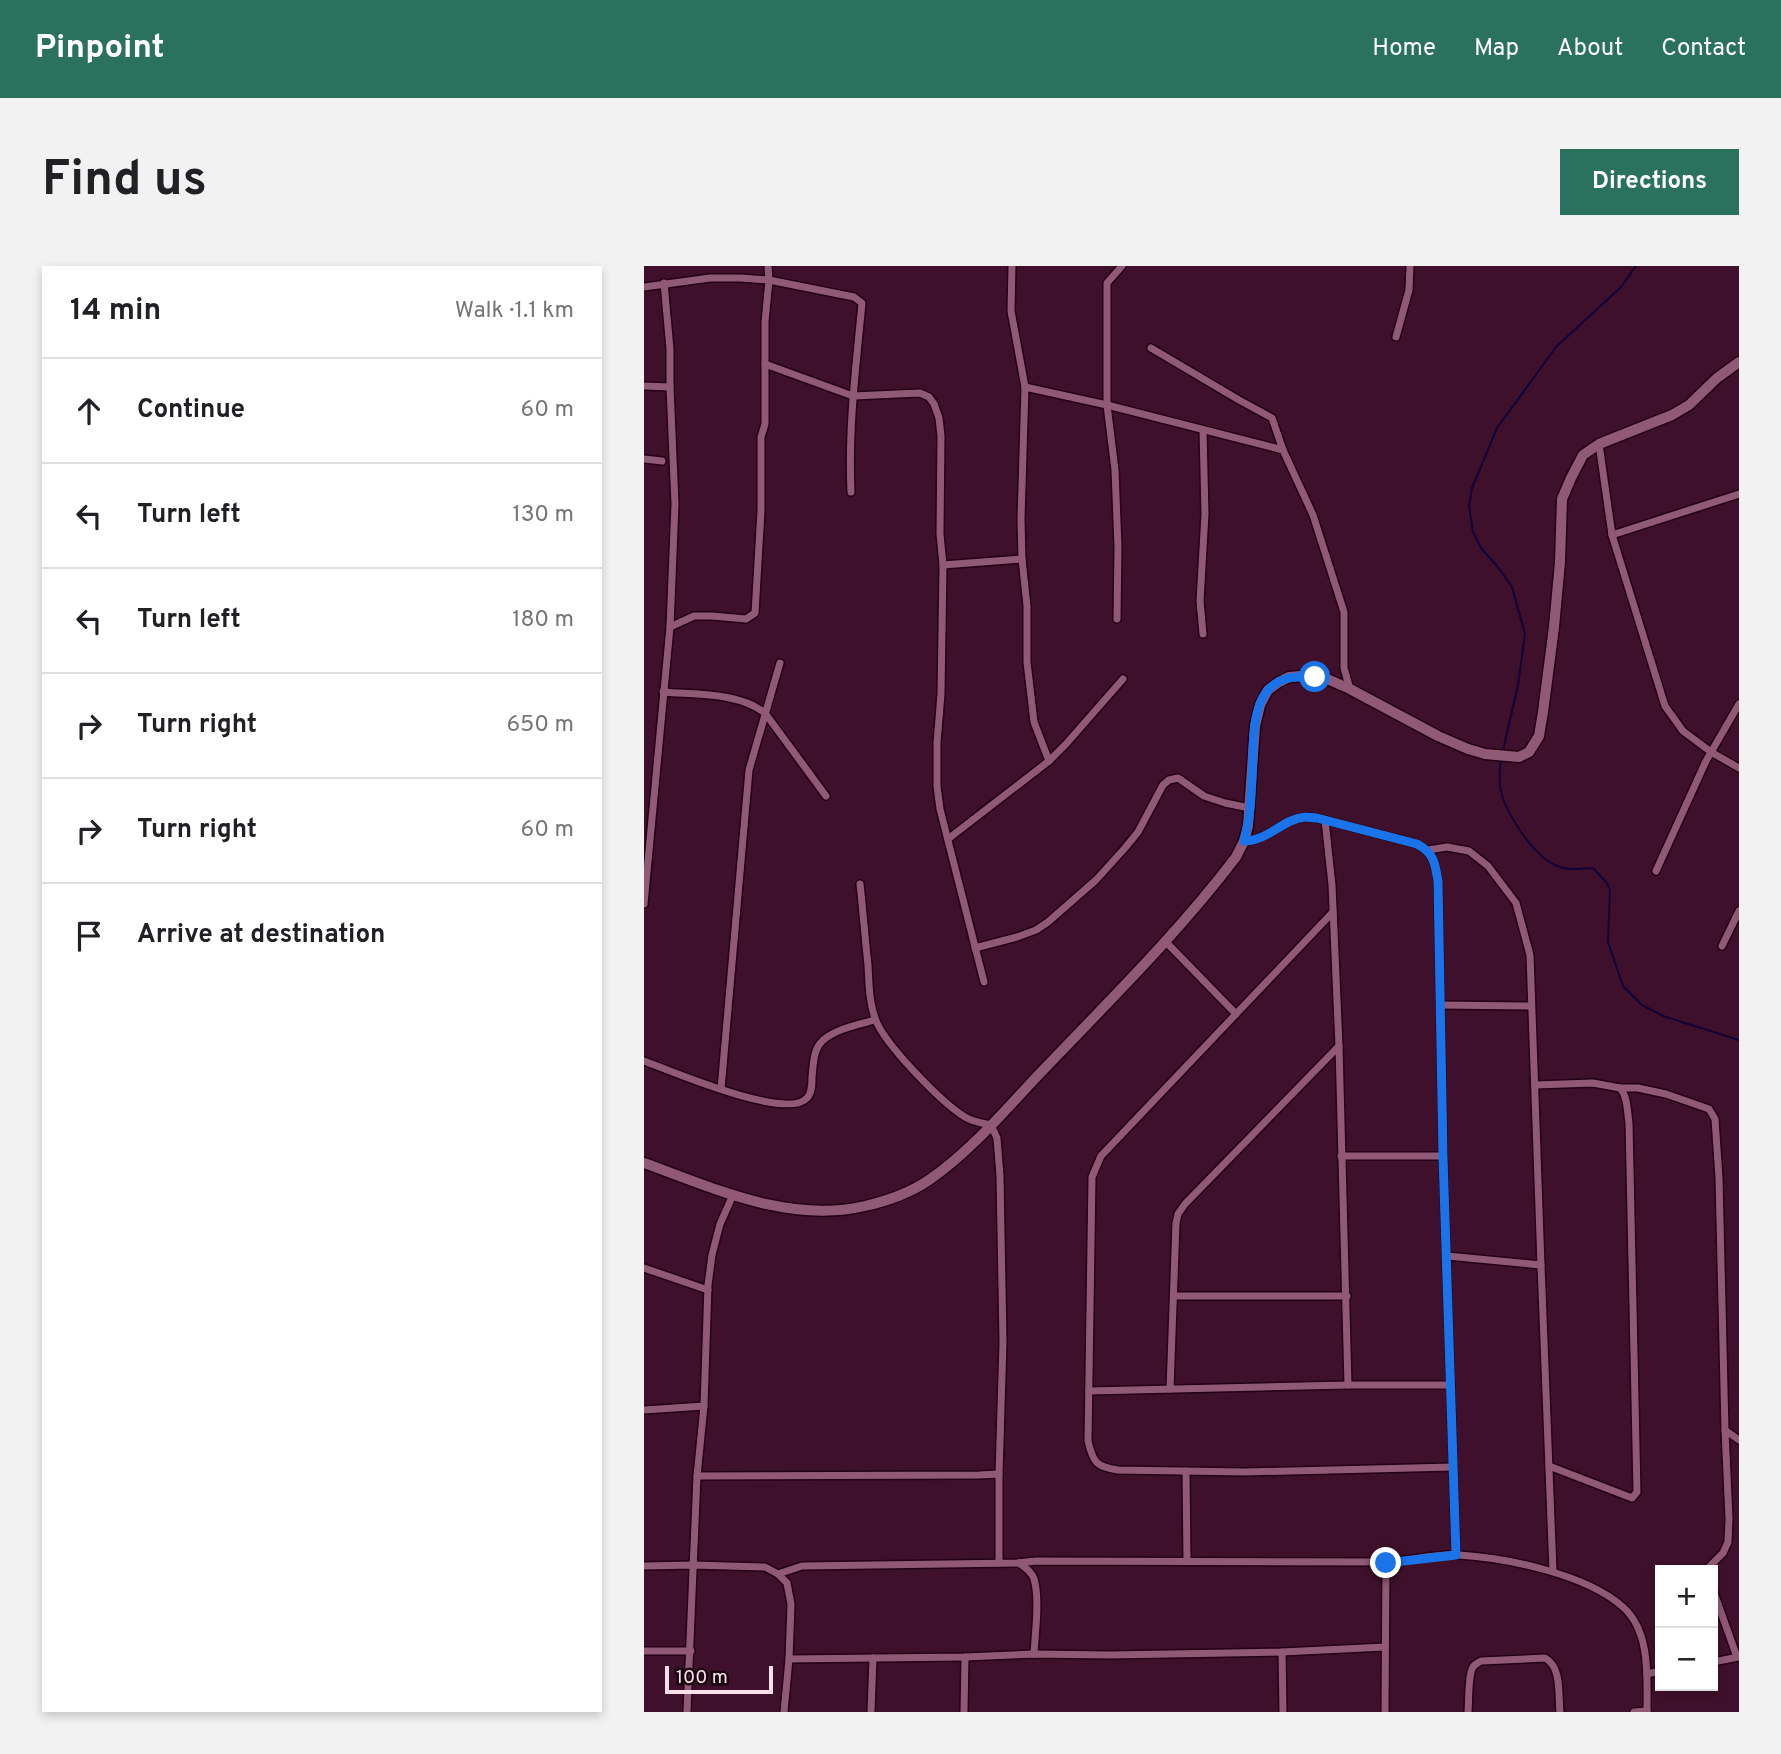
<!DOCTYPE html>
<meta charset="utf-8">
<style>
:root{--surface:#fff;--page:#f2f2f2;--text:#202124;--muted:#757577;--line:#e0e0e0;--accent:#2a725e}
body{margin:0;font-family:Overpass,sans-serif;background:var(--page);color:var(--text)}
.controls{position:absolute;right:21px;bottom:21px;display:grid;overflow:hidden;border-radius:0px;box-shadow:0 4px 10px #0003}
.controls button{width:63px;height:63px;display:grid;place-items:center;padding:0;border:0;border-bottom:2px solid var(--line);background:var(--surface);color:var(--text);font:35px sans-serif}
.scale{position:absolute;left:21px;bottom:18px;width:108px;box-sizing:border-box;padding-left:7px;border:4px solid #fce1ed;border-top:0;font-size:19px;line-height:24px;white-space:nowrap;color:#fce1ed;-webkit-text-stroke:5px #1a0611;paint-order:stroke}
.stop{position:absolute;width:21px;height:21px;margin:-16px;border:5px solid #1a73e8;border-radius:50%;background:#fff}
.stop.end{background:#1a73e8;border-color:#fff;box-shadow:0 2px 7px #0008}
.list{margin:0;padding:0;list-style:none}
h2{display:flex;justify-content:space-between;align-items:center;height:91px;margin:0;padding:0 28px;font-size:30px}
h2 small{font-size:23px;font-weight:400;color:var(--muted)}
.list li{display:grid;grid-template-columns:46px 1fr auto;gap:21px;align-items:center;box-sizing:border-box;height:105px;padding:0 28px;border-top:2px solid var(--line)}
.list b{display:block;font-size:26px;white-space:nowrap}
.list em{font-size:23px;font-style:normal;color:var(--muted)}
.icon{flex:none;width:38px;height:38px;fill:none;stroke:currentColor;stroke-width:2;stroke-linecap:round;stroke-linejoin:round}
.map{position:relative;flex:none;width:1095px;height:1446px;overflow:hidden;border-radius:0px}
header{display:flex;align-items:center;gap:42px;box-sizing:border-box;height:98px;padding:0 35px;background:var(--accent);color:#fff}
header strong{font-size:33px}
nav{display:flex;gap:38px;margin-inline-start:auto;font-size:24px}
.intro{display:flex;align-items:center;justify-content:space-between;box-sizing:border-box;height:168px;padding:0 42px}
h1{margin:0;font-size:49px}
.button{padding:18px 32px;border-radius:0px;background:var(--accent);color:#fff;font-size:24px;font-weight:700}
main{display:flex;gap:42px;padding:0 42px}
aside{flex:1;background:var(--surface);border-radius:0px;box-shadow:0 4px 10px #0003}
.map>svg:first-child{display:block}
.lines{fill:none;stroke-linecap:round;stroke-linejoin:round}
.stream{stroke:#110038;stroke-width:2}
.street-casing{stroke:#240014;stroke-width:10}
.secondary-casing{stroke:#240014;stroke-width:13}
.street{stroke:#905975;stroke-width:7}
.secondary{stroke:#905975;stroke-width:10}
.route{stroke:#1a73e8;stroke-width:9}
</style>
<header>
<strong>Pinpoint</strong>
<nav><a>Home</a><a>Map</a><a>About</a><a>Contact</a></nav>
</header>
<div class="intro"><h1>Find us</h1><a class="button">Directions</a></div>
<main>
<aside>
<h2>14 min<small>Walk · 1.1 km</small></h2>
<ul class="list">
<li><svg class="icon" aria-label="ahead" viewBox="0 0 24 24"><path d="M12 20V5M6 11l6-6 6 6"/></svg><div><b>Continue</b></div><em>60 m</em></li>
<li><svg class="icon" aria-label="left" viewBox="0 0 24 24"><path d="M17 20v-9H6M10 6l-5 5 5 5"/></svg><div><b>Turn left</b></div><em>130 m</em></li>
<li><svg class="icon" aria-label="left" viewBox="0 0 24 24"><path d="M17 20v-9H6M10 6l-5 5 5 5"/></svg><div><b>Turn left</b></div><em>180 m</em></li>
<li><svg class="icon" aria-label="right" viewBox="0 0 24 24"><path d="M7 20v-9h11M14 6l5 5-5 5"/></svg><div><b>Turn right</b></div><em>650 m</em></li>
<li><svg class="icon" aria-label="right" viewBox="0 0 24 24"><path d="M7 20v-9h11M14 6l5 5-5 5"/></svg><div><b>Turn right</b></div><em>60 m</em></li>
<li><svg class="icon" aria-label="arrive" viewBox="0 0 24 24"><path d="M6 21V4h12l-3 4 3 4H6"/></svg><div><b>Arrive at destination</b></div></li>
</ul>
</aside>
<div class="map">
<svg width="1095" height="1446" viewBox="0 0 1095 1446">
<rect width="100%" height="100%" fill="#3f102b"/>
<g class="lines">
<g class="stream">
<polyline points="859,484 874,419 881,368 868,321 853,300 837,282 829,266 825,240 828,222 853,162 912,81 977,21 992,0"/>
<path d="M 857,493 C 856,501 855,511 856,520 C 859,544 889,589 911,599 C 923,605 937,603 949,602 L 963,617 L 966,624 L 964,676 L 979,720 L 998,739 L 1019,750 L 1095,774"/>
</g>
<defs>
<g id="street">
<polyline points="368,0 367,45 381,121"/>
<path d="M 0,21 L 66,12 L 97,12 L 125,14 L 210,31 L 218,37 C 212,100 204,163 207,226"/>
<polyline points="752,71 765,24 766,0"/>
<polyline points="507,82 595,134 628,152 639,184"/>
<polyline points="121,98 209,130 276,127 285,131 290,138 295,152 297,170 296,268 299,299 297,428 293,477 293,520 296,543 340,716"/>
<polyline points="0,120 26,121"/>
<polyline points="955,178 968,269 1021,440 1039,465 1067,486 1095,502"/>
<polyline points="0,193 18,195"/>
<polyline points="968,269 1095,228"/>
<polyline points="299,299 378,293"/>
<polyline points="473,353 474,281 471,204 463,139 463,17 478,0"/>
<polyline points="26,361 50,350 68,350 102,353 111,347 117,245 117,171 121,158 121,56 125,14 124,0"/>
<polyline points="559,368 556,335 561,248 559,164"/>
<path d="M 19,426 C 52,429 94,426 121,447 L 182,530"/>
<polyline points="405,495 390,456 383,396 383,340 378,293 377,253 381,121 463,139 639,184 669,249 700,346 700,402 706,423"/>
<polyline points="681,554 688,619 695,780 704,1119"/>
<polyline points="304,573 405,495 422,478 479,413"/>
<path d="M 600,575 C 623,575 639,553 661,551 C 665,551 669,552 673,552 L 773,578 C 790,587 791,597 794,615 L 799,890 L 812,1289"/>
<polyline points="784,584 803,581 825,585 844,600 872,637 886,689 897,999 909,1305"/>
<polyline points="1012,605 1062,495 1095,438"/>
<path d="M 216,618 C 219,645 221,672 224,699 C 225,717 225,735 231,752 C 239,777 298,837 321,851 C 329,856 337,857 347,859 L 353,872 L 356,910 L 359,1076 L 355,1208 L 355,1297"/>
<polyline points="0,638 26,361 31,238 26,121 26,83 20,17"/>
<path d="M 689,646 L 457,890 L 448,911 L 444,1175 C 449,1196 452,1201 474,1204 L 602,1206 L 809,1201"/>
<polyline points="522,676 592,748"/>
<polyline points="1078,680 1095,645"/>
<polyline points="331,682 373,671 392,664 404,656 452,614 481,582 494,566 519,519 525,514 534,512 560,530 581,537 606,542"/>
<polyline points="796,739 887,740"/>
<path d="M 0,795 C 27,805 143,855 163,832 C 168,827 168,818 168,811 C 169,803 169,793 172,785 C 178,765 213,759 231,754"/>
<path d="M 891,819 L 949,817 L 976,822 C 984,831 983,845 985,857 L 993,1226 L 988,1232 L 905,1200"/>
<polyline points="976,822 994,822 1022,828 1065,843 1071,853 1075,912 1081,1164 1085,1253 1084,1276 1079,1287 1064,1302 1064,1304"/>
<polyline points="77,823 105,504 136,397"/>
<polyline points="697,890 799,890"/>
<polyline points="803,990 897,999"/>
<polyline points="0,1002 64,1024"/>
<polyline points="530,1030 703,1030"/>
<polyline points="526,1123 532,957 534,948 541,938 695,780"/>
<polyline points="445,1125 704,1119 807,1119"/>
<polyline points="0,1144 60,1140"/>
<polyline points="1081,1164 1095,1174"/>
<polyline points="542,1205 543,1295"/>
<polyline points="53,1210 335,1209 355,1208"/>
<path d="M 375,1297 C 381,1301 388,1306 390,1313 C 396,1333 391,1367 390,1388"/>
<polyline points="0,1300 49,1299 121,1301 134,1308 143,1317 147,1338 145,1393 140,1446"/>
<path d="M 134,1308 L 158,1300 L 373,1297 L 392,1295 C 506,1295 621,1296 736,1296 C 762,1297 789,1287 815,1289 C 863,1292 942,1308 979,1341 C 1007,1366 1003,1412 1003,1446"/>
<polyline points="1069,1324 1093,1391"/>
<polyline points="0,1385 47,1385"/>
<polyline points="638,1386 639,1446"/>
<polyline points="145,1393 321,1391 390,1388 466,1389 638,1386 741,1381"/>
<polyline points="1069,1396 1095,1391"/>
<polyline points="1003,1408 1016,1405"/>
<polyline points="43,1446 53,1210 60,1140 64,1019 68,989 76,958 89,929"/>
<polyline points="227,1446 229,1392"/>
<polyline points="320,1446 321,1391"/>
<polyline points="741,1446 742,1297"/>
<path d="M 824,1446 C 825,1434 824,1413 828,1403 C 830,1398 832,1398 837,1395 L 901,1392 C 918,1401 914,1429 916,1446"/>
<polyline points="990,1446 1003,1445"/>
</g>
<path id="secondary" d="M 0,897 C 69,922 146,958 221,940 C 243,935 266,927 285,914 C 329,884 366,838 403,800 C 468,732 535,666 592,591 L 600,575 L 604,560 L 611,460 L 616,439 L 624,424 L 635,416 L 645,411 L 657,410 L 681,412 L 706,423 L 794,470 L 824,483 L 841,488 L 875,491 L 885,486 L 895,470 L 899,446 L 910,361 L 916,296 L 918,233 L 927,212 L 939,189 L 955,178 L 1028,149 L 1045,139 L 1073,112 L 1095,96"/>
</defs>
<use href="#street" class="street-casing"/>
<use href="#secondary" class="secondary-casing"/>
<use href="#street" class="street"/>
<use href="#secondary" class="secondary"/>
</g>
<g class="lines">
<path class="route" d="M 671,411 C 654,410 639,410 626,422 C 606,441 610,486 608,511 C 607,533 606,554 600,575 C 624,575 639,553 661,551 C 665,551 669,552 673,552 L 773,578 C 790,587 791,597 794,615 L 799,891 L 812,1289 L 742,1297"/>
</g>
</svg>
<div class="controls">
<button>+</button>
<button>−</button>
</div>
<div class="scale">100 m</div>
<div class="stop" style="left:671px;top:411px"></div>
<div class="stop end" style="left:742px;top:1297px"></div>
</div>
</main>
